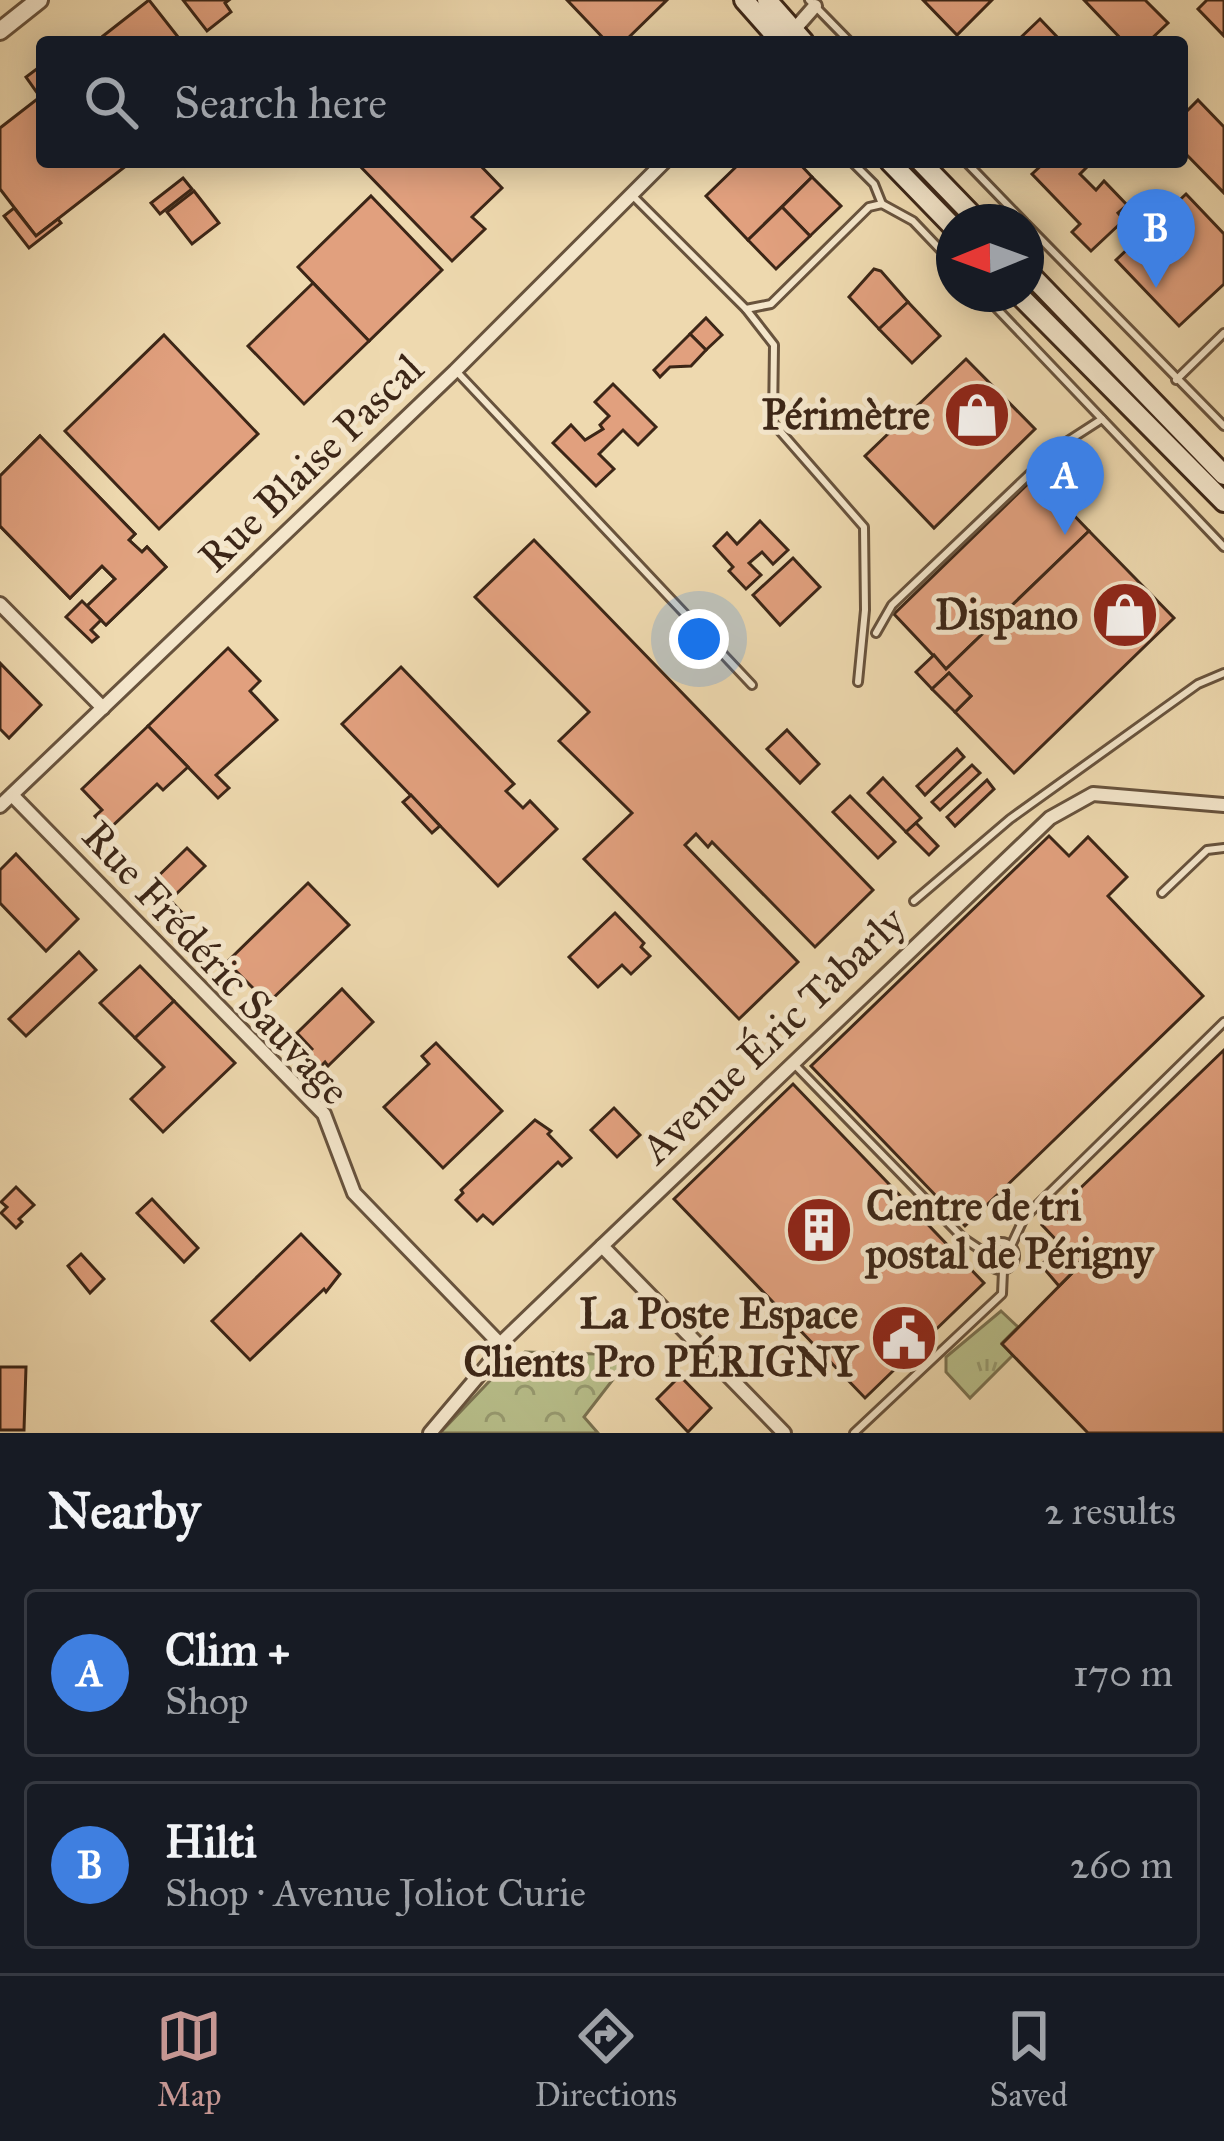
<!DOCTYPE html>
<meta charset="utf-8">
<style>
:root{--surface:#171b24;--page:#20242c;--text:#f1f3f6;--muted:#9ea1a6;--line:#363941;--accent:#c59692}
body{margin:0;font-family:"IM FELL Great Primer",serif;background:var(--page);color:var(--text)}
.compass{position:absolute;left:936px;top:204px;width:108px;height:108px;border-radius:50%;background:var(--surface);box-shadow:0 6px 30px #0003;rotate:269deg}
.you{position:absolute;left:699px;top:639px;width:42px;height:42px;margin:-30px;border:9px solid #fff;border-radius:50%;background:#1a73e8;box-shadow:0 0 0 18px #1a73e833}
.badge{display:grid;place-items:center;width:78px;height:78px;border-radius:50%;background:var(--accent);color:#fff;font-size:39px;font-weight:700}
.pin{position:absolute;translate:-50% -99px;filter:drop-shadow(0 3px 6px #0008)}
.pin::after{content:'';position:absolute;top:63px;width:42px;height:36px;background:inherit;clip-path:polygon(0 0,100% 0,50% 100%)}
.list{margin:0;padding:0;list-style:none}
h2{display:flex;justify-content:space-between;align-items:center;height:156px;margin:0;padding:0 48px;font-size:51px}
h2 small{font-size:39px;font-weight:400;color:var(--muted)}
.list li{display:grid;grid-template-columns:78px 1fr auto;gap:36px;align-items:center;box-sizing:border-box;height:168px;margin:0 24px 24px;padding:0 24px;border:3px solid var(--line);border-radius:12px}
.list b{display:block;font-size:45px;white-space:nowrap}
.list p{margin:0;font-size:39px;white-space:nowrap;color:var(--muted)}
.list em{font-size:39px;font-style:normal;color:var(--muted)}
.icon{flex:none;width:66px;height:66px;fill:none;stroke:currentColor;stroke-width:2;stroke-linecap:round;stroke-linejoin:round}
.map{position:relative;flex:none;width:1224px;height:1433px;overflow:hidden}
.search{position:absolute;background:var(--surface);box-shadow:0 6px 30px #0003;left:36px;right:36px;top:36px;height:132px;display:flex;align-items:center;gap:30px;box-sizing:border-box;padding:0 42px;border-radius:12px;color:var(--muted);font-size:45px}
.sheet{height:540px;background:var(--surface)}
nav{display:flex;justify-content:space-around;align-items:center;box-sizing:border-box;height:168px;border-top:3px solid var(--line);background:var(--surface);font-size:33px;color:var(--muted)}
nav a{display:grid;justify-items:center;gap:6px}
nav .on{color:var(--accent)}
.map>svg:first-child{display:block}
.grass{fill:url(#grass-tufts);stroke:#7a7251;stroke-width:3}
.forest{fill:url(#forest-crowns);stroke:#7a7251;stroke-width:3}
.building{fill:#e1a07e;stroke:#3c2617;stroke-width:3}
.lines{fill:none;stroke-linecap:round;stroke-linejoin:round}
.service-casing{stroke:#68533d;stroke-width:12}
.minor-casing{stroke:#68533d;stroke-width:18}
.tertiary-casing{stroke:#68533d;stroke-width:22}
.secondary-casing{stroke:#3c2617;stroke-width:24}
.service{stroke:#f4e6cb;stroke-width:6}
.minor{stroke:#f4e6cb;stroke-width:12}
.tertiary{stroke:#f4e6cb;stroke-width:16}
.secondary{stroke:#f4e6cb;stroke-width:18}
.labels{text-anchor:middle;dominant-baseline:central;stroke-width:10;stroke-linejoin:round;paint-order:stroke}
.poi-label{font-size:42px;font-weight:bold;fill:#3c2617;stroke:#f4e6cb;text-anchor:end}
.street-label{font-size:42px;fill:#3c2617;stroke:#f4e6cb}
</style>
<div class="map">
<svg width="1224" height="1433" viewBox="0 0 1224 1433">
<defs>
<pattern id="grass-tufts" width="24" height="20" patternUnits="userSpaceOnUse" patternTransform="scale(3)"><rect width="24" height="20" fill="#b8bf8b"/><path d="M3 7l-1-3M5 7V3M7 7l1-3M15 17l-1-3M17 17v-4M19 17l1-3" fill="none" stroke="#979b71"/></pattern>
<pattern id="forest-crowns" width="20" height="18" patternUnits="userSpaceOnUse" patternTransform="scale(3)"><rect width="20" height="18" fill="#b8bf8b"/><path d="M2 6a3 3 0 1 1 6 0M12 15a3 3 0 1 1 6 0" fill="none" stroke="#979b71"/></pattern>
</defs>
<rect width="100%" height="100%" fill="#eed9af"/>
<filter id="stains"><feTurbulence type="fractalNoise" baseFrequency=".00167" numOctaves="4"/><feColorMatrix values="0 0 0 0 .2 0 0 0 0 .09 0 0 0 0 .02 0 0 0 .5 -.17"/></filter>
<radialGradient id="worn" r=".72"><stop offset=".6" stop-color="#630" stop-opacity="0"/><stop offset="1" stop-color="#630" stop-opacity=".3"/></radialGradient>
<polygon class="grass" points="1001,1311 1018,1327 1002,1343 1013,1355 970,1398 946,1372 946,1357"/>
<polygon class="forest" points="525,1352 632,1355 584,1417 598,1433 440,1433 505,1365"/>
<g class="building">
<polygon points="149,0 182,42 108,42 103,36"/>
<polygon points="183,0 229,0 225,3 231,12 207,31"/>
<polygon points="567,0 667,0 624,42 607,42"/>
<polygon points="923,0 992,0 957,35"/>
<polygon points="1084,0 1145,0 1168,23 1148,42 1124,42"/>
<polygon points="1207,0 1224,0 1224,36 1198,9"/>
<polygon points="1040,19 1062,42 1016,42"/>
<polygon points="42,65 42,162 131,162 36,236 0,189 0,128 40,97 26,77"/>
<polygon points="1198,100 1224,127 1224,193 1182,150 1182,116"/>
<polygon points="356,162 477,162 502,188 472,217 485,229 452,261"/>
<polygon points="741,162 798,162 812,177 748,240 706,196"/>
<polygon points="1045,162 1092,162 1080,174 1096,190 1104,181 1127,205 1118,213 1124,220 1091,251 1072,232 1080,224 1032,174"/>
<polygon points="812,177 841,206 810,236 782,207"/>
<polygon points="183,178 192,189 160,214 151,203"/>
<polygon points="194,191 219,223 192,244 167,212"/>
<polygon points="1186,194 1224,234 1224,284 1179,326 1116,260"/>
<polygon points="371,196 442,270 369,341 298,267"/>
<polygon points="782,207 810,236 776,269 748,240"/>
<polygon points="14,208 36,236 58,219 61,223 29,248 4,216"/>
<polygon points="874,269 881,271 908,302 879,329 849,297"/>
<polygon points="313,283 369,341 304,404 248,346"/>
<polygon points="908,302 940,336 912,363 879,329"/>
<polygon points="706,318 722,335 706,350 690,334"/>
<polygon points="690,334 706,350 691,366 670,367 660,377 654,370"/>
<polygon points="164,335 258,434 159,529 65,431"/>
<polygon points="966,359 1035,429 934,528 865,456"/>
<polygon points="613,384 656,427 638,445 623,430 599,454 614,469 596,486 553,443 571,425 585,440 603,429 600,425 609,416 595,402"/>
<polygon points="40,436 135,534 129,540 142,552 147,547 166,567 106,625 87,606 115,579 102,566 70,598 0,526 0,476"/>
<polygon points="40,436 135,534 129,540 142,552 147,547 166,567 106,625 87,606 115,579 102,566 70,598 0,526 0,476"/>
<polygon points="1036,476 1089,531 946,669 894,614"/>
<polygon points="760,521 788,550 773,564 762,552 749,563 761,575 746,589 729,571 733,567 714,546 727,533 737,544"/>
<polygon points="1089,531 1174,618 1014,773 955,712 971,696 949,673 932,689 916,672 934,655 946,669"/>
<polygon points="534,540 873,890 815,947 712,842 708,847 696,834 685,845 798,962 739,1019 584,859 632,813 559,741 589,712 475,597"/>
<polygon points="793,558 820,587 780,625 753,595"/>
<polygon points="82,601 101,620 91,630 98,637 92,642 66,617"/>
<polygon points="228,648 260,681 250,691 277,720 216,775 229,788 218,798 148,726"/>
<polygon points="0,663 41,705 9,738 0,729"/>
<polygon points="401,667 514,784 506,791 523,808 530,801 557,829 498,886 342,724"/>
<polygon points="949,673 971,696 955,712 932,689"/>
<polygon points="148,726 188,767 163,790 157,784 108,830 95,816 102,810 82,789"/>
<polygon points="787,730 819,764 800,783 767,749"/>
<polygon points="957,749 964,757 925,795 917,786"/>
<polygon points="972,765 980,773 940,810 932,802"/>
<polygon points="883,778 921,818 906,832 868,793"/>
<polygon points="987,780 994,789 955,826 947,817"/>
<polygon points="411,795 440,826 432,833 403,802"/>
<polygon points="850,796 895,842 878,858 833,812"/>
<polygon points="916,823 938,846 929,855 906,832"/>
<polygon points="1049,836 1069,856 1088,837 1127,877 1108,896 1203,996 965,1226 811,1066"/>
<polygon points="187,848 205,866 170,900 187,918 179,927 144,890"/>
<polygon points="16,854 78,919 46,951 0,903 0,870"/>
<polygon points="308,883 349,925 268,1003 227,962"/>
<polygon points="615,913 644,943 641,947 650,956 631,974 622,965 598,987 569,957"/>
<polygon points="79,952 96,970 26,1036 9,1019"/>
<polygon points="140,966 174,1001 135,1038 100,1003"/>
<polygon points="342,989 373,1022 328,1066 325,1062 317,1070 304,1057 312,1049 297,1033"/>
<polygon points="174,1001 235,1063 163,1132 131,1099 164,1067 135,1038"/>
<polygon points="436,1043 502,1111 443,1168 384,1107 429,1064 422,1056"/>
<polygon points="1224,1050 1224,1433 1088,1433 1002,1344 1080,1265 1042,1225"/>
<polygon points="793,1084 984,1283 865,1398 674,1199"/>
<polygon points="614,1108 640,1135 617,1157 591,1130"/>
<polygon points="535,1120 551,1131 548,1134 571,1158 562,1166 558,1162 493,1224 483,1215 477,1221 456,1200 463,1193 461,1190"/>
<polygon points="16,1187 34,1205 19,1219 22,1222 16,1228 1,1213 7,1207 1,1202"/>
<polygon points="152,1199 198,1248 184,1262 137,1213"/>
<polygon points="301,1234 340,1274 326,1292 324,1289 250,1360 212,1321"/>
<polygon points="1061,1245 1080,1265 1059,1286 1041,1265"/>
<polygon points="81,1254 104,1279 90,1293 68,1266"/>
<polygon points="0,1367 26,1367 24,1430 0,1430"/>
<polygon points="680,1376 711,1408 688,1432 657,1399"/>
</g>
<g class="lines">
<defs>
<g id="service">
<polyline points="809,0 850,42"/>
<polyline points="852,162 874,184 882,204"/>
<polyline points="966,162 1024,222"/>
<polyline points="633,196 746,309 771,304 869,207 882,204 913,221 954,264"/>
<polyline points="1026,224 1224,426"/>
<polyline points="983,294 1224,547"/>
<polyline points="746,309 774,345 773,423 864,527 865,610 858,682"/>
<polyline points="458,373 752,685"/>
<polyline points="1176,380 1224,333"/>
<polyline points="876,633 892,605 1057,448 1102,419"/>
<polyline points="1162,893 1207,850 1224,848"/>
<polyline points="914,901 1010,819 1198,684 1224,673"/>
<polyline points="793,1063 963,1238 987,1254"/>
<circle cx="1001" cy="1256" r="14"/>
<polyline points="1011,1246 1024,1218 1224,1022"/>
<polyline points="854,1433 1002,1294 1003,1271"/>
</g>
<g id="minor">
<polyline points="793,31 815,6"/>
<polyline points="0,604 103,708"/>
<polyline points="12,795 324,1114 354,1193 500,1344"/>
<polyline points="0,806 455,371 664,162"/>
<polyline points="430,1433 490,1362 500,1344 602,1246"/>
<polyline points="784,1433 602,1246 1050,818 1093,794 1224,805"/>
</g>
<polyline id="tertiary" points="0,31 39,0"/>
<g id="secondary">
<polyline points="744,0 781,42"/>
<polyline points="767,0 804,42"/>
<polyline points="890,162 954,228"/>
<polyline points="921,162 979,222"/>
<polyline points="1026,270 1224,475"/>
<polyline points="1018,294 1224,502"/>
</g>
</defs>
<use href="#service" class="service-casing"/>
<use href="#minor" class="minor-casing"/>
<use href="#tertiary" class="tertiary-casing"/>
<use href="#secondary" class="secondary-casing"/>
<use href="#service" class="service"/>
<use href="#minor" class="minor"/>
<use href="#tertiary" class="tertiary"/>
<use href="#secondary" class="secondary"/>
</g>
<defs>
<symbol id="shop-disc" viewBox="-11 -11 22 22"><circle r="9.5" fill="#8f2418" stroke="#f4e6cb"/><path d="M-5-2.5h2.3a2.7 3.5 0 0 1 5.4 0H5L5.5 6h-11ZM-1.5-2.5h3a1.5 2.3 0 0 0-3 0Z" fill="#fff"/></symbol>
<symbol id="building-disc" viewBox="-11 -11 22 22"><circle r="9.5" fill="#8f2418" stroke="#f4e6cb"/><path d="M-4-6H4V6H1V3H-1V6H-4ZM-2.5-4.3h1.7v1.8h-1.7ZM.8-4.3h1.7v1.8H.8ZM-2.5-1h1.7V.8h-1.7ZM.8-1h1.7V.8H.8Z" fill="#fff"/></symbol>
<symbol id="civic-disc" viewBox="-11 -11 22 22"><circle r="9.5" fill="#8f2418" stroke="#f4e6cb"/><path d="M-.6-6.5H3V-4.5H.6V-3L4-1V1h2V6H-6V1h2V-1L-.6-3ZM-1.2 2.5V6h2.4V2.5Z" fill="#fff"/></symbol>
</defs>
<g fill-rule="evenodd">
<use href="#shop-disc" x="939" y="377" width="76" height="76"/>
<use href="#shop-disc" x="1087" y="577" width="76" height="76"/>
<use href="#building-disc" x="781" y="1192" width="76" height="76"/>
<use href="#civic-disc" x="866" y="1300" width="76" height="76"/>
</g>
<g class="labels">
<g class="poi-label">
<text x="930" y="415">Périmètre</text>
<text x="1078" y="615">Dispano</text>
<text x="866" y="1206" text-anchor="start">Centre de tri<tspan x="866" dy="48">postal de Périgny</tspan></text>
<text x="858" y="1314">La Poste Espace<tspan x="858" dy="48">Clients Pro PÉRIGNY</tspan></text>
</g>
<g class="street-label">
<text transform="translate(311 463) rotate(-44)">Rue Blaise Pascal</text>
<text transform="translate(216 963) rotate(47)">Rue Frédéric Sauvage</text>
<text transform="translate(773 1035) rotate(-44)">Avenue Éric Tabarly</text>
</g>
</g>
<rect width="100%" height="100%" filter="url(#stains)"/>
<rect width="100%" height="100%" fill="url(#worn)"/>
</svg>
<svg class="compass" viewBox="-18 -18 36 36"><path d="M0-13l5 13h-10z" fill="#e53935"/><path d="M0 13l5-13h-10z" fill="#9ea1a6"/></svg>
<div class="you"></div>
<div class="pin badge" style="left:1065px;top:535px;background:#3f7fe0">A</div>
<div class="pin badge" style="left:1156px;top:288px;background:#3f7fe0">B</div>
<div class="search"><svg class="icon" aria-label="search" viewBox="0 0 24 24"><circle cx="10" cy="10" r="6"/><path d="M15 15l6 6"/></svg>Search here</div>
</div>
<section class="sheet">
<h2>Nearby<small>2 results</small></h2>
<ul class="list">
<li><span class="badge" style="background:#3f7fe0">A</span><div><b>Clim +</b><p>Shop</p></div><em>170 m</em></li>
<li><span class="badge" style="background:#3f7fe0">B</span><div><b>Hilti</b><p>Shop · Avenue Joliot Curie</p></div><em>260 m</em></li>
</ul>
</section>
<nav>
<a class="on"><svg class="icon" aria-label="map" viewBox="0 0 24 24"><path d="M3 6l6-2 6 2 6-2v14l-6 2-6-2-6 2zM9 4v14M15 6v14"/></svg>Map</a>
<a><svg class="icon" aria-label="directions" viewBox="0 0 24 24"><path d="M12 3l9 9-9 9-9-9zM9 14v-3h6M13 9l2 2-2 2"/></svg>Directions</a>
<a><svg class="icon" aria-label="saved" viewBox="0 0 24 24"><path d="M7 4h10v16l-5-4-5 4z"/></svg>Saved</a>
</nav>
